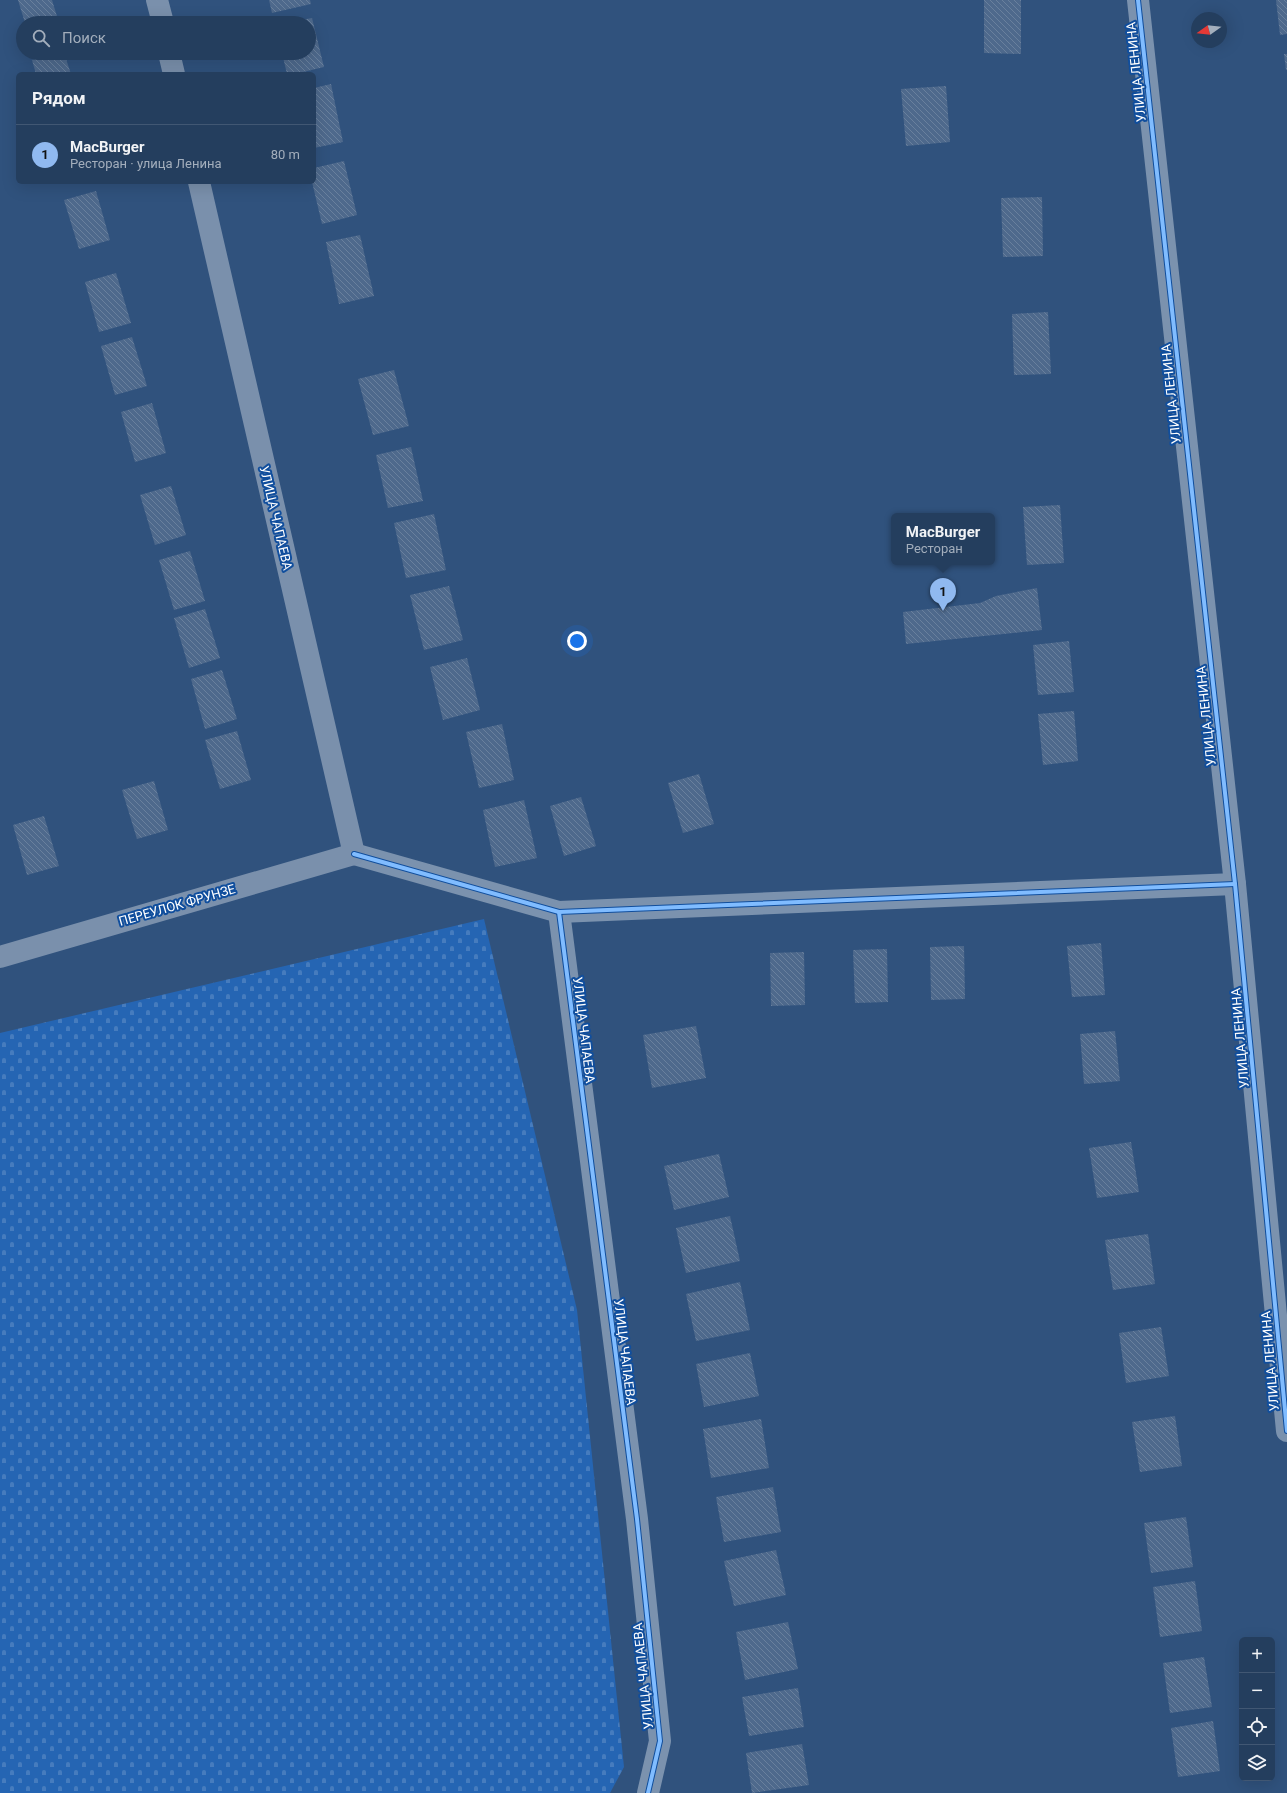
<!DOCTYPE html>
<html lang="ru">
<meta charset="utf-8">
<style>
:root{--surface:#243e5e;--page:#2c4564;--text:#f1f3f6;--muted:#a3aebc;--line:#415773;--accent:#90b9f0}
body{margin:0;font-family:Roboto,sans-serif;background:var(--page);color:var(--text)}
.controls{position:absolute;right:12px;bottom:12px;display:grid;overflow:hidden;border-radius:6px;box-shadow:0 4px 16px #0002}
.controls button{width:36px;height:36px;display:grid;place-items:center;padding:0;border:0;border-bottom:1px solid var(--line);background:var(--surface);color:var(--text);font:20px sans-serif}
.compass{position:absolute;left:1191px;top:12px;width:36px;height:36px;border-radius:50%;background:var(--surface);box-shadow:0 4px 16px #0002;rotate:255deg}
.you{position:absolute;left:577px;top:641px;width:14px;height:14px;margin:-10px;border:3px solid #fff;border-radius:50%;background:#1a73e8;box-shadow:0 0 0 6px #1a73e833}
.badge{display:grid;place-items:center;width:26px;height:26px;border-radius:50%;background:var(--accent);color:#111;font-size:13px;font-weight:700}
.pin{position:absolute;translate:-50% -33px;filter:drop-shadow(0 1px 2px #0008)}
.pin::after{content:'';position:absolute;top:21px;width:14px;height:12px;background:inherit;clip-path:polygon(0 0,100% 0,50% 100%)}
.popup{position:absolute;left:891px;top:513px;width:104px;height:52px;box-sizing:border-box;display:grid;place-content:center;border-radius:6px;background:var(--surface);filter:drop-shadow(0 1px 3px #0005);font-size:13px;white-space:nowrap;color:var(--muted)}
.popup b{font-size:15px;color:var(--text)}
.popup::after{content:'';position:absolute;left:50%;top:100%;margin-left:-8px;border:8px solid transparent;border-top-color:var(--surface)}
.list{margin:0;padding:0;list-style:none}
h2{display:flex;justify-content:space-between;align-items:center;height:52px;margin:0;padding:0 16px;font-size:17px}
h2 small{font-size:13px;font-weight:400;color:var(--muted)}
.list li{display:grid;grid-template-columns:26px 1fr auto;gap:12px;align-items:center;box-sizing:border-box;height:60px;padding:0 16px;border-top:1px solid var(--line)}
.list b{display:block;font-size:15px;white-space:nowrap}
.list p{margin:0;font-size:13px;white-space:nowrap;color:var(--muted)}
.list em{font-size:13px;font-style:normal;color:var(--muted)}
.icon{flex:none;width:22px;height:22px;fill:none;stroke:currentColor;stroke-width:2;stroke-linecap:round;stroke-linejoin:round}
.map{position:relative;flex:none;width:1287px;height:1793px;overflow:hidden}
.search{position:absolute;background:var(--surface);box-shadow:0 4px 16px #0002;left:16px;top:16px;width:300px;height:44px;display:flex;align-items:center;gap:10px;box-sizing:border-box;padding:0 14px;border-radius:22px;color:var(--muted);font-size:15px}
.panel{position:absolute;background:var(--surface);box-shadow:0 4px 16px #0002;left:16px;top:72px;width:300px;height:112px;border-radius:6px}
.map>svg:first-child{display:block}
.cemetery{fill:url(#cemetery-stones)}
.building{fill:url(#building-back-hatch)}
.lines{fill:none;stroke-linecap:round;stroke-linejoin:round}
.minor{stroke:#7b92ae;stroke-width:22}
.major{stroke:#7a90ac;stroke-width:22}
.cycleway-casing{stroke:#104e9d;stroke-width:6}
.cycleway{stroke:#80bcff;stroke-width:4}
.labels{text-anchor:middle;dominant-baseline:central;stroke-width:4;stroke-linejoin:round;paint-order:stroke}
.street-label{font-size:13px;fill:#fff;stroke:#104e9d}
</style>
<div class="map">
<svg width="1287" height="1793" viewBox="0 0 1287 1793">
<defs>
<pattern id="cemetery-stones" width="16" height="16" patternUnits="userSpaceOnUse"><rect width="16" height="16" fill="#2565b3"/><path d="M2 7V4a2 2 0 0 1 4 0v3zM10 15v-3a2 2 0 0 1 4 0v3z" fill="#467cbe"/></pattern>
<pattern id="building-back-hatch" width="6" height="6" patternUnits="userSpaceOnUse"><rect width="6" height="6" fill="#4e698c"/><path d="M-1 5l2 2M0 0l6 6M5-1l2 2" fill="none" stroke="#69809d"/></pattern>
</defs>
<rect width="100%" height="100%" fill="#30527d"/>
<polygon class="cemetery" points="484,919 577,1310 624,1767 610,1793 0,1793 0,1033"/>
<g class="building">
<polygon points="18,0 52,0 59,23 25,23"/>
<polygon points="269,0 310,0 311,4 272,13"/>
<polygon points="984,0 1021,0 1021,54 984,53"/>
<polygon points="1276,0 1287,0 1287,34 1280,35"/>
<polygon points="312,18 324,67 295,74 287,74 282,53 309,53 309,23 290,22"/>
<polygon points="55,53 64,53 71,74 36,74 32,60"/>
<polygon points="1284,54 1287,54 1287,70 1286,70"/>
<polygon points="331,84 343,142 314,148 314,88"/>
<polygon points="946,86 950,142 906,146 901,89"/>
<polygon points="344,161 357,215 322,224 312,182 314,182 314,168"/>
<polygon points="96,191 110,240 79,249 64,200"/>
<polygon points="1042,197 1043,256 1003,257 1001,198"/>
<polygon points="360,235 374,296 339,304 326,242"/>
<polygon points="116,273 131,323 99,332 85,282"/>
<polygon points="1048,312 1051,374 1014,375 1012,314"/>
<polygon points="132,337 147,386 115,395 101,346"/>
<polygon points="394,370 409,426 373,435 358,379"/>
<polygon points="152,403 166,453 135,462 121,412"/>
<polygon points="411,447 423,501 388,508 376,455"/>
<polygon points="171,486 186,535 155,545 140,495"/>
<polygon points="1060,505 1064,563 1027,565 1023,507"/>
<polygon points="434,514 446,570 406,578 394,523"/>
<polygon points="190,551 205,601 174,610 159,560"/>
<polygon points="449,586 463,640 424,650 410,595"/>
<polygon points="1037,588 1042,630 906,644 903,612 980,603 996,596"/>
<polygon points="205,609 220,658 189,668 174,618"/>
<polygon points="1069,641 1074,692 1038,695 1033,645"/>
<polygon points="467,658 480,710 443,720 430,667"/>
<polygon points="222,670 237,719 205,729 191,679"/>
<polygon points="1074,711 1078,761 1043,765 1038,714"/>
<polygon points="502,724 514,780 479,788 466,732"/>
<polygon points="237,731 251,780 220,789 205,740"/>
<polygon points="699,774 714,824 683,833 668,783"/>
<polygon points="154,781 168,830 137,839 122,790"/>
<polygon points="581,797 596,846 564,856 550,806"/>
<polygon points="524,800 537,858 495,867 483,810"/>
<polygon points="44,816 59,866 27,875 13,825"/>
<polygon points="1101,943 1105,995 1072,997 1067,946"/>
<polygon points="964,946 965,999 931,1000 930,947"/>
<polygon points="887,949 888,1002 855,1003 853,950"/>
<polygon points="804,952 805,1005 771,1006 770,953"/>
<polygon points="696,1026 706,1078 652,1088 643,1035"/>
<polygon points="1115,1031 1120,1081 1084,1084 1080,1034"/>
<polygon points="1131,1142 1139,1192 1097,1198 1089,1148"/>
<polygon points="719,1154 729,1197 674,1210 664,1166"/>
<polygon points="730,1216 740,1261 686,1273 676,1228"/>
<polygon points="1148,1234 1155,1284 1113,1290 1105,1240"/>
<polygon points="740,1282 750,1330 696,1341 686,1294"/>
<polygon points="1161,1327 1169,1376 1126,1383 1119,1333"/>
<polygon points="750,1353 759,1396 704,1407 696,1364"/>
<polygon points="1175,1416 1182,1466 1140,1472 1132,1422"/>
<polygon points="761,1419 769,1468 711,1478 703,1429"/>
<polygon points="773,1487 781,1532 724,1542 716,1497"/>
<polygon points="1186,1517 1193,1567 1151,1573 1144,1523"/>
<polygon points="776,1550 786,1595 734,1606 724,1561"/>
<polygon points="1195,1581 1202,1631 1160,1637 1153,1587"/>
<polygon points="788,1622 798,1669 745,1680 736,1632"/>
<polygon points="1204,1657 1212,1707 1170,1713 1163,1663"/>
<polygon points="798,1688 804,1727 749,1736 742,1697"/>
<polygon points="1213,1721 1220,1771 1178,1777 1171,1728"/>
<polygon points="802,1744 809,1785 752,1793 746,1753"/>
</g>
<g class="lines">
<g class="minor">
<polyline points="1138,0 1235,884 1287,1431"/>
<polyline points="354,854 559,912 1235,884"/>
<polyline points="559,912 637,1519 660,1741 648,1793"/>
</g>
<g class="major">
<polyline points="157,0 163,23"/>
<polyline points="169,53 174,74"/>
<polyline points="0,957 354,854 199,182"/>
</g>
<defs>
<g id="cycleway">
<polyline points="1138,0 1235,884 1287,1431"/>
<polyline points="354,854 559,912 1235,884"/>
<polyline points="559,912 637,1519 660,1741 648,1793"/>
</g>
</defs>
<use href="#cycleway" class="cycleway-casing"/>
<use href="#cycleway" class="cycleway"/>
</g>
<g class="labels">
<g class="street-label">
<text transform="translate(1136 72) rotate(-96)">УЛИЦА ЛЕНИНА</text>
<text transform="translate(1171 394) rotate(-96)">УЛИЦА ЛЕНИНА</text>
<text transform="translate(276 518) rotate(77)">УЛИЦА ЧАПАЕВА</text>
<text transform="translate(1206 716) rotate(-96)">УЛИЦА ЛЕНИНА</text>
<text transform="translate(177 905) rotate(-16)">ПЕРЕУЛОК ФРУНЗЕ</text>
<text transform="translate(584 1030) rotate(83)">УЛИЦА ЧАПАЕВА</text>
<text transform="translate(1240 1038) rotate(-95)">УЛИЦА ЛЕНИНА</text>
<text transform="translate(625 1352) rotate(83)">УЛИЦА ЧАПАЕВА</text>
<text transform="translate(1270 1361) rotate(-95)">УЛИЦА ЛЕНИНА</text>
<text transform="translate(643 1676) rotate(-96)">УЛИЦА ЧАПАЕВА</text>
</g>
</g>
</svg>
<div class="controls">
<button>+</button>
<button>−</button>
<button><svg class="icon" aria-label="locate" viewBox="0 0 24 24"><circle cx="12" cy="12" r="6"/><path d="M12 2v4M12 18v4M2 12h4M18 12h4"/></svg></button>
<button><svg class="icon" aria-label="layers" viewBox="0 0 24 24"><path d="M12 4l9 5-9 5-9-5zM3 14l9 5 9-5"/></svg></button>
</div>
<svg class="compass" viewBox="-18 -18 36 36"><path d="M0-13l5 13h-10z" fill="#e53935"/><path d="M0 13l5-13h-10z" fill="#a3aebc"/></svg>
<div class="you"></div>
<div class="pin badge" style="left:943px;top:611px">1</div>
<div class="popup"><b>MacBurger</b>Ресторан</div>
<div class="search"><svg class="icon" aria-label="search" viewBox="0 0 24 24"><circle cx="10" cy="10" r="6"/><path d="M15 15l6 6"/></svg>Поиск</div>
<section class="panel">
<h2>Рядом<small></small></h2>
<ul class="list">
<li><span class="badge">1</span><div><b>MacBurger</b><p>Ресторан · улица Ленина</p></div><em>80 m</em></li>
</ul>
</section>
</div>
